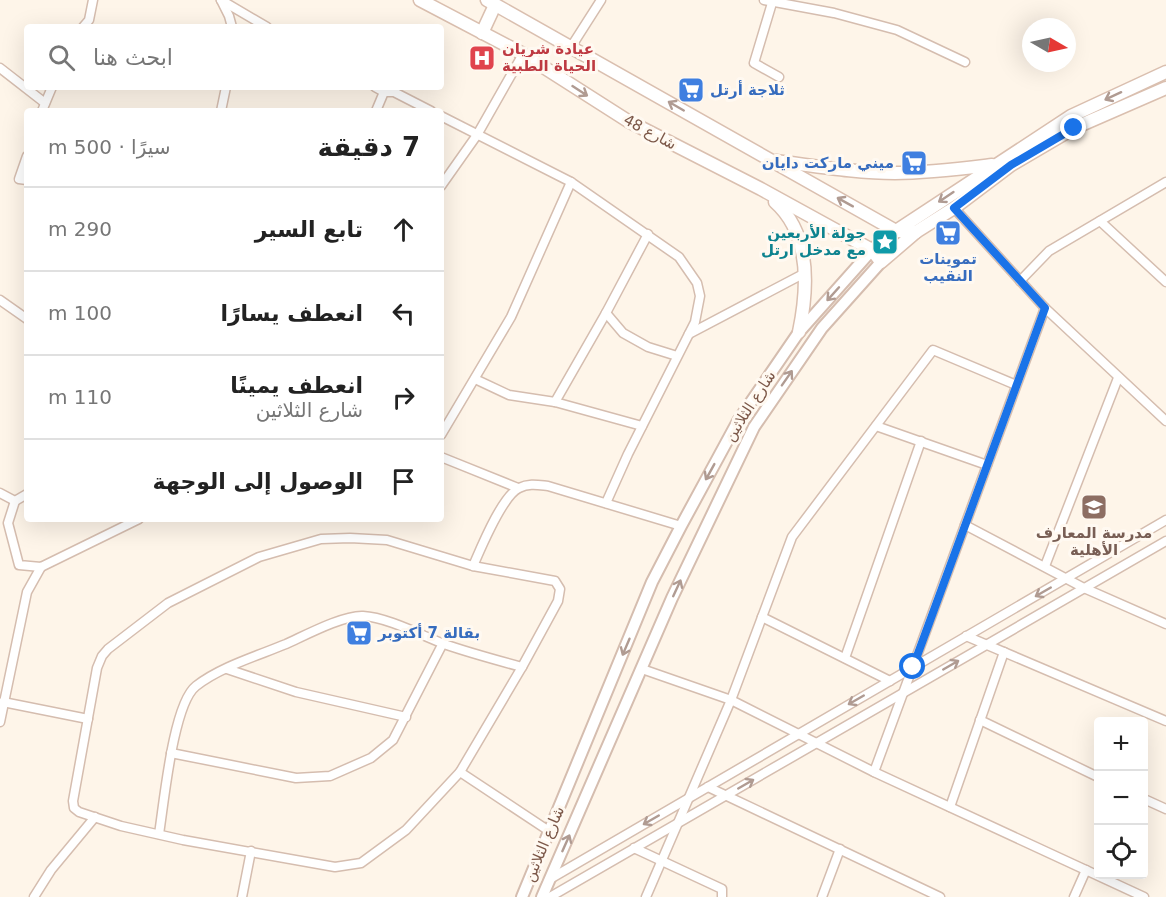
<!DOCTYPE html>
<html lang="ar">
<meta charset="utf-8">
<style>
:root{--surface:#fff;--page:#f6f6f6;--text:#222;--muted:#767676;--line:#e0e0e0}
body{margin:0;font-family:"DejaVu Sans",Vazirmatn,sans-serif;background:var(--page);color:var(--text);direction:rtl}
.controls{position:absolute;right:18px;bottom:18px;display:grid;overflow:hidden;border-radius:6px;box-shadow:0 6px 24px #0002}
.controls button{width:54px;height:54px;display:grid;place-items:center;padding:0;border:0;border-bottom:2px solid var(--line);background:var(--surface);color:var(--text);font:30px sans-serif}
.compass{position:absolute;left:1022px;top:18px;width:54px;height:54px;border-radius:50%;background:var(--surface);box-shadow:0 6px 24px #0002;rotate:99deg}
.stop{position:absolute;width:18px;height:18px;margin:-14px;border:4px solid #1a73e8;border-radius:50%;background:#fff}
.stop.end{background:#1a73e8;border-color:#fff;box-shadow:0 2px 6px #0008}
.list{margin:0;padding:0;list-style:none}
h2{display:flex;justify-content:space-between;align-items:center;height:78px;margin:0;padding:0 24px;font-size:26px}
h2 small{font-size:20px;font-weight:400;color:var(--muted)}
.list li{display:grid;grid-template-columns:39px 1fr auto;gap:18px;align-items:center;box-sizing:border-box;height:84px;padding:0 24px;border-top:2px solid var(--line)}
.list b{display:block;font-size:22px;white-space:nowrap}
.list p{margin:0;font-size:20px;white-space:nowrap;color:var(--muted)}
.list em{font-size:20px;font-style:normal;color:var(--muted)}
.icon{flex:none;width:33px;height:33px;fill:none;stroke:currentColor;stroke-width:2;stroke-linecap:round;stroke-linejoin:round}
.map{position:relative;flex:none;width:1166px;height:897px;overflow:hidden;direction:ltr}
.search{position:absolute;background:var(--surface);box-shadow:0 6px 24px #0002;left:24px;top:24px;width:420px;height:66px;display:flex;align-items:center;gap:15px;box-sizing:border-box;padding:0 21px;border-radius:6px;color:var(--muted);font-size:22px}
.panel{position:absolute;background:var(--surface);box-shadow:0 6px 24px #0002;left:24px;top:108px;width:420px;height:414px;border-radius:6px;direction:rtl}
.map>svg:first-child{display:block}
.lines{fill:none;stroke-linecap:round;stroke-linejoin:round}
.minor-casing{stroke:#d5bdaf;stroke-width:11}
.tertiary-casing{stroke:#d5bdaf;stroke-width:14}
.secondary-casing{stroke:#dabfaf;stroke-width:15}
.minor{stroke:#fff;stroke-width:8}
.tertiary{stroke:#fff;stroke-width:10}
.secondary{stroke:#fff;stroke-width:12}
.oneway{stroke:#b09b92}
.route{stroke:#1a73e8;stroke-width:8}
.labels{text-anchor:middle;dominant-baseline:central;stroke-width:6;stroke-linejoin:round;paint-order:stroke}
.health-label{font-size:15px;font-weight:bold;fill:#be3a42;stroke:#fff9f1;text-anchor:start}
.shop-label{font-size:15px;font-weight:bold;fill:#366cbe;stroke:#fff9f1;text-anchor:start}
.street-label{font-size:15px;fill:#7c5849;stroke:#fff9f1}
.culture-label{font-size:15px;font-weight:bold;fill:#0d838f;stroke:#fff9f1;text-anchor:end}
.education-label{font-size:15px;font-weight:bold;fill:#785e54;stroke:#fff9f1}
</style>
<div class="map">
<svg width="1166" height="897" viewBox="0 0 1166 897">
<rect width="100%" height="100%" fill="#fef5e9"/>
<g class="lines">
<defs>
<g id="minor">
<polyline points="221,0 267,27"/>
<polyline points="221,0 229,16 232,27"/>
<polyline points="764,0 834,13 897,30 965,62"/>
<polyline points="772,3 754,63 779,77"/>
<polyline points="83,27 89,20 93,0"/>
<polyline points="571,47 601,0"/>
<polyline points="0,68 45,103"/>
<polyline points="375,87 384,92"/>
<polyline points="42,111 52,87"/>
<polyline points="221,111 226,87"/>
<polyline points="376,111 384,92 394,92 431,111"/>
<polyline points="441,116 571,182 679,257 697,283 700,296 695,322 628,454 606,503"/>
<polyline points="27,156 19,179 27,180"/>
<polyline points="441,186 477,135 523,54"/>
<polyline points="954,208 1045,308 1166,421"/>
<polyline points="1100,221 1166,282"/>
<polyline points="1020,281 1049,251 1166,182"/>
<polyline points="0,300 27,319"/>
<polyline points="606,313 623,333 648,347 677,356"/>
<polyline points="689,334 805,273"/>
<polyline points="475,379 509,395 555,402 642,426"/>
<polyline points="555,402 606,313 648,234"/>
<polyline points="876,426 987,465"/>
<polyline points="441,435 511,317 571,182"/>
<polyline points="441,457 518,488"/>
<polyline points="0,493 15,501 27,494"/>
<polyline points="15,501 8,523 19,565 41,567 139,519"/>
<polyline points="965,525 1084,588 1166,624"/>
<polygon points="350,538 387,540 473,566 555,581 560,589 558,601 522,667 460,772 406,830 361,863 335,867 183,840 121,826 79,812 74,808 73,801 97,668 102,656 108,649 168,603 259,557 321,539"/>
<path d="M 473,566 C 481,548 502,496 519,488 C 529,483 538,485 548,486 L 681,526"/>
<polyline points="1045,566 1118,378"/>
<polyline points="762,617 890,681"/>
<polyline points="966,636 1166,721"/>
<polyline points="845,658 921,441"/>
<polyline points="227,669 296,692 406,717"/>
<polyline points="642,669 731,700 874,772 1144,897"/>
<polyline points="3,702 88,719"/>
<polyline points="980,720 1098,777"/>
<polyline points="0,722 27,592 41,567"/>
<polyline points="171,753 296,778 330,776 371,758 393,740 443,643"/>
<polyline points="460,772 549,831"/>
<polyline points="874,772 1045,308"/>
<polyline points="708,787 940,897"/>
<polyline points="1144,799 1166,809"/>
<polyline points="950,807 1004,652"/>
<path d="M 159,834 C 164,803 173,704 196,686 C 220,667 257,656 286,644 C 304,636 343,615 363,616 C 386,617 421,635 444,644 C 470,653 496,660 522,667"/>
<polyline points="634,848 722,889 722,897"/>
<polyline points="550,879 1166,520"/>
<polyline points="34,897 51,870 95,817"/>
<polyline points="242,897 251,851"/>
<polyline points="550,897 1166,541"/>
<polyline points="646,897 731,700 792,537 933,350 1016,385"/>
<polyline points="822,897 840,849"/>
<polyline points="1074,897 1086,870"/>
</g>
<g id="tertiary">
<polyline points="522,897 652,582 681,526 738,421 799,332 872,250"/>
<polyline points="542,897 672,598 754,427 822,328 881,262"/>
</g>
<g id="secondary">
<polyline points="420,0 523,54 628,121 761,189 872,250 881,262 916,232 954,208 1011,165 1074,128 1166,88"/>
<polyline points="487,0 896,231 916,232"/>
<polyline points="482,33 495,5"/>
<path d="M 776,161 C 816,166 856,173 895,173 C 928,173 959,169 992,165"/>
<path d="M 775,202 C 811,234 808,289 799,332"/>
<polyline points="872,250 896,231 1071,116 1166,72"/>
</g>
</defs>
<use href="#minor" class="minor-casing"/>
<use href="#tertiary" class="tertiary-casing"/>
<use href="#secondary" class="secondary-casing"/>
<use href="#minor" class="minor"/>
<use href="#tertiary" class="tertiary"/>
<use href="#secondary" class="secondary"/>
</g>
<defs><path id="oneway-shaft" d="M-6 0H5M1.5-3L5.5 0L1.5 3" fill="none" stroke-width="1.6" stroke-linecap="round" stroke-linejoin="round" transform="scale(1.5)"/></defs>
<g class="oneway">
<use href="#oneway-shaft" transform="translate(580 91) rotate(33)"/>
<use href="#oneway-shaft" transform="translate(1113 96) rotate(155)"/>
<use href="#oneway-shaft" transform="translate(676 106) rotate(-150)"/>
<use href="#oneway-shaft" transform="translate(946 197) rotate(146)"/>
<use href="#oneway-shaft" transform="translate(845 202) rotate(-151)"/>
<use href="#oneway-shaft" transform="translate(833 294) rotate(132)"/>
<use href="#oneway-shaft" transform="translate(787 378) rotate(-55)"/>
<use href="#oneway-shaft" transform="translate(710 472) rotate(119)"/>
<use href="#oneway-shaft" transform="translate(677 588) rotate(-65)"/>
<use href="#oneway-shaft" transform="translate(1043 592) rotate(150)"/>
<use href="#oneway-shaft" transform="translate(626 647) rotate(113)"/>
<use href="#oneway-shaft" transform="translate(951 665) rotate(-30)"/>
<use href="#oneway-shaft" transform="translate(856 700) rotate(150)"/>
<use href="#oneway-shaft" transform="translate(746 784) rotate(-30)"/>
<use href="#oneway-shaft" transform="translate(651 820) rotate(150)"/>
<use href="#oneway-shaft" transform="translate(566 843) rotate(-66)"/>
</g>
<g class="lines">
<polyline class="route" points="913,667 1045,308 954,208 1011,165 1074,128"/>
</g>
<defs>
<symbol id="hospital-square" viewBox="-11 -11 22 22"><rect x="-9" y="-9" width="18" height="18" rx="4" fill="#e0444e" stroke="#fff9f1"/><path d="M-5-5h3v3.5h4V-5h3V5h-3V1.5h-4V5h-3Z" fill="#fff"/></symbol>
<symbol id="supermarket-square" viewBox="-11 -11 22 22"><rect x="-9" y="-9" width="18" height="18" rx="4" fill="#3f7fe0" stroke="#fff9f1"/><path d="M-6-5.5h2.5l.6 2H6L4.5 2H-2.5L-4.4-4H-6ZM-1.5 3.2a1.3 1.3 0 1 0 .1 0ZM3 3.2a1.3 1.3 0 1 0 .1 0Z" fill="#fff"/></symbol>
<symbol id="sight-square" viewBox="-11 -11 22 22"><rect x="-9" y="-9" width="18" height="18" rx="4" fill="#0f9aa8" stroke="#fff9f1"/><path d="M0-6L1.8-2.2L6-1.7L2.9 1.2L3.7 5.4L0 3.3L-3.7 5.4L-2.9 1.2L-6-1.7L-1.8-2.2Z" fill="#fff"/></symbol>
<symbol id="school-square" viewBox="-11 -11 22 22"><rect x="-9" y="-9" width="18" height="18" rx="4" fill="#8d6e63" stroke="#fff9f1"/><path d="M0-5L7-2L0 1L-7-2ZM-4 1L0 2.5L4 1V4Q0 6-4 4Z" fill="#fff"/></symbol>
</defs>
<g fill-rule="evenodd">
<use href="#hospital-square" x="467" y="43" width="30" height="30"/>
<use href="#supermarket-square" x="676" y="75" width="30" height="30"/>
<use href="#supermarket-square" x="899" y="148" width="30" height="30"/>
<use href="#supermarket-square" x="933" y="218" width="30" height="30"/>
<use href="#sight-square" x="870" y="227" width="30" height="30"/>
<use href="#school-square" x="1079" y="492" width="30" height="30"/>
<use href="#supermarket-square" x="344" y="618" width="30" height="30"/>
</g>
<g class="labels">
<g class="health-label">
<text x="502" y="49">عيادة شريان<tspan x="502" dy="17">الحياة الطبية</tspan></text>
</g>
<g class="shop-label">
<text x="710" y="90">ثلاجة أرتل</text>
<text x="894" y="163" text-anchor="end">ميني ماركت دايان</text>
<text x="948" y="259" text-anchor="middle">تموينات<tspan x="948" dy="17">النقيب</tspan></text>
<text x="378" y="633">بقالة 7 أكتوبر</text>
</g>
<g class="street-label">
<text transform="translate(650 132) rotate(28)">شارع 48</text>
<text transform="translate(750 406) rotate(-57)">شارع الثلاثين</text>
<text transform="translate(544 844) rotate(-67)">شارع الثلاثين</text>
</g>
<g class="culture-label">
<text x="866" y="233">جولة الأربعين<tspan x="866" dy="17">مع مدخل ارتل</tspan></text>
</g>
<g class="education-label">
<text x="1094" y="533">مدرسة المعارف<tspan x="1094" dy="17">الأهلية</tspan></text>
</g>
</g>
</svg>
<div class="controls">
<button>+</button>
<button>−</button>
<button><svg class="icon" aria-label="locate" viewBox="0 0 24 24"><circle cx="12" cy="12" r="6"/><path d="M12 2v4M12 18v4M2 12h4M18 12h4"/></svg></button>
</div>
<svg class="compass" viewBox="-18 -18 36 36"><path d="M0-13l5 13h-10z" fill="#e53935"/><path d="M0 13l5-13h-10z" fill="#767676"/></svg>
<div class="stop" style="left:913px;top:667px"></div>
<div class="stop end" style="left:1074px;top:128px"></div>
<div class="search"><svg class="icon" aria-label="search" viewBox="0 0 24 24"><circle cx="10" cy="10" r="6"/><path d="M15 15l6 6"/></svg>ابحث هنا</div>
<section class="panel">
<h2>7 دقيقة<small>سيرًا · 500 m</small></h2>
<ul class="list">
<li><svg class="icon" aria-label="ahead" viewBox="0 0 24 24"><path d="M12 20V5M6 11l6-6 6 6"/></svg><div><b>تابع السير</b></div><em>290 m</em></li>
<li><svg class="icon" aria-label="left" viewBox="0 0 24 24"><path d="M17 20v-9H6M10 6l-5 5 5 5"/></svg><div><b>انعطف يسارًا</b></div><em>100 m</em></li>
<li><svg class="icon" aria-label="right" viewBox="0 0 24 24"><path d="M7 20v-9h11M14 6l5 5-5 5"/></svg><div><b>انعطف يمينًا</b><p>شارع الثلاثين</p></div><em>110 m</em></li>
<li><svg class="icon" aria-label="arrive" viewBox="0 0 24 24"><path d="M6 21V4h12l-3 4 3 4H6"/></svg><div><b>الوصول إلى الوجهة</b></div></li>
</ul>
</section>
</div>
